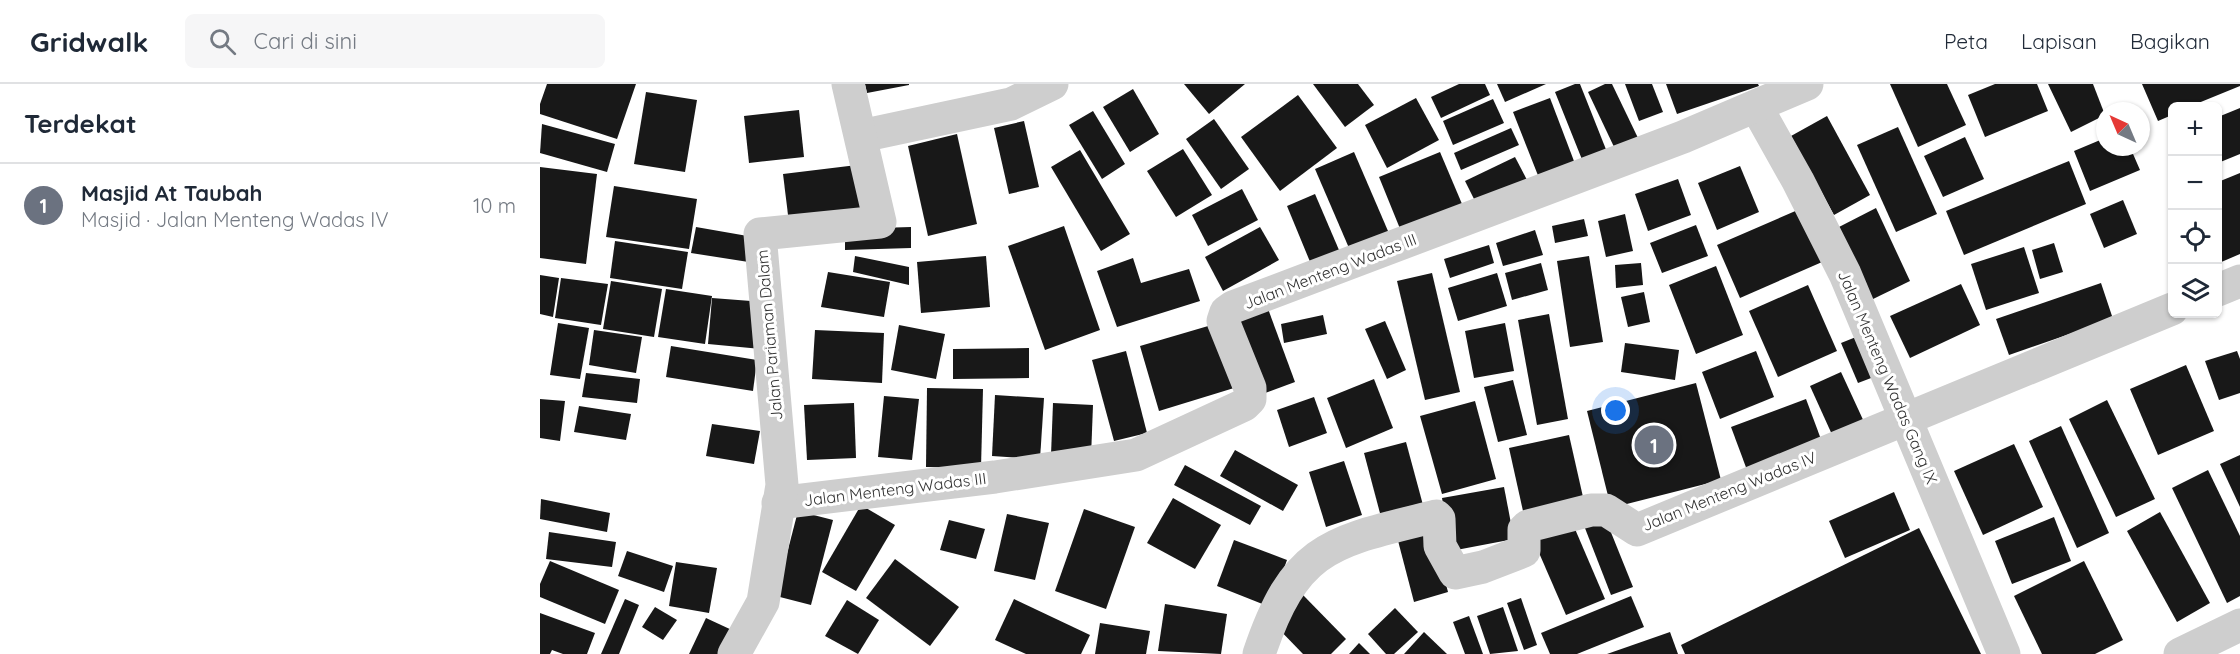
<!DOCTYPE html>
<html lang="id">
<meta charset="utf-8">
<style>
:root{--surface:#fff;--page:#f6f6f7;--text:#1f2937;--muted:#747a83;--line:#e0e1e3;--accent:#2563eb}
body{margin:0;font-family:Quicksand,sans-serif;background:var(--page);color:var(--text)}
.controls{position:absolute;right:18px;top:18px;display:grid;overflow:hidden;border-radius:9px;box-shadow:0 2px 4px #0004}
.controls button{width:54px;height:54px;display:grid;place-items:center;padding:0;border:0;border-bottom:2px solid var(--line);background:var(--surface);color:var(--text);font:30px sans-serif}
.compass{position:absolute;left:1556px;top:18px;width:54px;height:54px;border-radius:50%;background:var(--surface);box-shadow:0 2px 4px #0004;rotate:316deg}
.you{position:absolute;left:1076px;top:327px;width:21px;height:21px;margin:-15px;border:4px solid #fff;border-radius:50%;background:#1a73e8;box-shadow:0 0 0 9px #1a73e833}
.badge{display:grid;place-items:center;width:39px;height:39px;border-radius:50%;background:var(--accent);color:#fff;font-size:20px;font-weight:700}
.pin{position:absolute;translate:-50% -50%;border:3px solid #fff;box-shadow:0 2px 6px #0006}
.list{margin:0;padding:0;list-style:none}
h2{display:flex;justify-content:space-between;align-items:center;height:78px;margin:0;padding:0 24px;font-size:26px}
h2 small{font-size:20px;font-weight:400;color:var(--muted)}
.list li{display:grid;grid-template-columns:39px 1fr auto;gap:18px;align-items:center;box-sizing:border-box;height:84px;padding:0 24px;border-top:2px solid var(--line)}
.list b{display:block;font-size:22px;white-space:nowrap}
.list p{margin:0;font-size:20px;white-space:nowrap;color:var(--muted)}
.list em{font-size:20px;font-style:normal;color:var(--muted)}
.icon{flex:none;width:33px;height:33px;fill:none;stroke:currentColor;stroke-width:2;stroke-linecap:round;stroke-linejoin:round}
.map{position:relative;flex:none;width:1700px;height:570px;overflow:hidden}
header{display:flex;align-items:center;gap:36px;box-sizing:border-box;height:84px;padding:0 30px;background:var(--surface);border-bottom:2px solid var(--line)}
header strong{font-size:28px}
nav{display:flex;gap:33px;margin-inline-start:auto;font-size:21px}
.search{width:420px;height:54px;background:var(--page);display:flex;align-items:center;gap:15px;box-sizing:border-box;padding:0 21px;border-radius:9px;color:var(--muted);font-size:22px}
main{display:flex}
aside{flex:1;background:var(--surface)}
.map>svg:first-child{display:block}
.building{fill:#181818}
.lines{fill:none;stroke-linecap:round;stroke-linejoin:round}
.minor{stroke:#cecece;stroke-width:33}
.labels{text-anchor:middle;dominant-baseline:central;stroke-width:6;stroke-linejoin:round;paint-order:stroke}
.street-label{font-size:16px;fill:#313131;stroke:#fff}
</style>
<header>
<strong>Gridwalk</strong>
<div class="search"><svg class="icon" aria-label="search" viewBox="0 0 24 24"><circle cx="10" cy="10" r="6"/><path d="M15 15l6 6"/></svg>Cari di sini</div>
<nav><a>Peta</a><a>Lapisan</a><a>Bagikan</a></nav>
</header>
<main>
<aside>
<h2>Terdekat<small></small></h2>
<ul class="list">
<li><span class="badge" style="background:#6b7280">1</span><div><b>Masjid At Taubah</b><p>Masjid · Jalan Menteng Wadas IV</p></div><em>10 m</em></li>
</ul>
</aside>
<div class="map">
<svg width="1700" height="570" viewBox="0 0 1700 570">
<rect width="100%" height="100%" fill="#fff"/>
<g class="building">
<polygon points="7,0 96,0 77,55 0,30 0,20"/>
<polygon points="325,0 369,0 369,1 327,9"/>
<polygon points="644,0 705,0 669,30"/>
<polygon points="773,0 818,0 834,21 805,43"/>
<polygon points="919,0 945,0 950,11 901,34 891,13"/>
<polygon points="957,0 1006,0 965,18"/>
<polygon points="1035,0 1040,0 1067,68 1043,78 1015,8"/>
<polygon points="1065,0 1072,0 1098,54 1075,65 1048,8"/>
<polygon points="1085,0 1112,0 1123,28 1099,37"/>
<polygon points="1126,0 1218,0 1219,2 1137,30"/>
<polygon points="1350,0 1407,0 1426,41 1378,63"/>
<polygon points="1455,0 1497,0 1508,27 1445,53 1428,11"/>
<polygon points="1508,0 1553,0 1565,31 1531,48"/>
<polygon points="1602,0 1700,0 1700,2 1651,22 1632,22 1632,31 1618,37"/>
<polygon points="593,5 619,50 590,68 563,23"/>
<polygon points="106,8 157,16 145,88 94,80"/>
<polygon points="758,11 797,64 740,107 701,53"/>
<polygon points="876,14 899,56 847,84 825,41"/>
<polygon points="1010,14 1037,85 1001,99 973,28"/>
<polygon points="953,15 964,39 913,61 903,37"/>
<polygon points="1700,24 1700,70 1678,79 1678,33"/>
<polygon points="259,26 264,73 209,79 204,32"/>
<polygon points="553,27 585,80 562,95 529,41"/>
<polygon points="1287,32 1330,111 1294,131 1251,52"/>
<polygon points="674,35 709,85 681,105 646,55"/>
<polygon points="484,37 499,103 469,110 454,44"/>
<polygon points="2,40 75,60 67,88 0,69"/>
<polygon points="1358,43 1397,130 1356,148 1317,61"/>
<polygon points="971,44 979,61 921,86 914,69"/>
<polygon points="417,50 437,140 388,152 368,62"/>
<polygon points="1425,53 1444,95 1403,113 1384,72"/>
<polygon points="1565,54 1565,63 1590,63 1600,86 1550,107 1534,67"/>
<polygon points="643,65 672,111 636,133 607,87"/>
<polygon points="540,66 590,150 561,167 511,83"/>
<polygon points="814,68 851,154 812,171 775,85"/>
<polygon points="900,68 925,127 863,152 839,93"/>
<polygon points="975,73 987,96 937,121 925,97"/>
<polygon points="1529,77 1546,120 1424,171 1406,127"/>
<polygon points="317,81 322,130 249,139 243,90"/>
<polygon points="1200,82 1219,128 1177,146 1158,99"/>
<polygon points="0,83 57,90 46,180 0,174"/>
<polygon points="1700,89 1700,170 1679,179 1678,98"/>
<polygon points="1138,95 1151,131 1108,147 1095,110"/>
<polygon points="74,102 157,115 149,165 66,153"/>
<polygon points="702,105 718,136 668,162 652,131"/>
<polygon points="775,110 802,173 773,185 747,122"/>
<polygon points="1583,116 1597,150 1564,164 1550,130"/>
<polygon points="1267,122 1289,175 1200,214 1177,161"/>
<polygon points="1336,124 1370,197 1331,216 1297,144"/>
<polygon points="1085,130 1093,167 1066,173 1058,137"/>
<polygon points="1044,135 1048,152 1015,159 1012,142"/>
<polygon points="1156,141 1168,172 1122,189 1110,159"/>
<polygon points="524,142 560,246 505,266 468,162"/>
<polygon points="156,143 219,154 215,179 151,169"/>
<polygon points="371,143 371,164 305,166 305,145"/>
<polygon points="720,143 739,176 683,207 665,173"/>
<polygon points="995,146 1003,171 963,182 956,159"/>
<polygon points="75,157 148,168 142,205 70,194"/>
<polygon points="1514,159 1523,188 1500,195 1492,166"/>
<polygon points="949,161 954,179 910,194 904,175"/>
<polygon points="1484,163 1499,209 1446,226 1431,180"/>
<polygon points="315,172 369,183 369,201 313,188"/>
<polygon points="446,172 450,223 381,229 377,178"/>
<polygon points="1049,172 1063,258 1030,263 1017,177"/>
<polygon points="593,174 601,199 649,185 660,217 577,243 557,187"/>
<polygon points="1001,179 1008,206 972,216 965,189"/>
<polygon points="1101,179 1103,201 1076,204 1075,181"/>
<polygon points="1176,182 1203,251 1156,270 1129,201"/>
<polygon points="288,188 350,198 344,233 281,223"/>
<polygon points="892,189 920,308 885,316 857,197"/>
<polygon points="957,189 967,222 918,237 908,204"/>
<polygon points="0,191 19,194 13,233 0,230"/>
<polygon points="21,194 68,200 61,241 15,234"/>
<polygon points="71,197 122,205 114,253 63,245"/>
<polygon points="1561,199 1573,235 1469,271 1456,235"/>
<polygon points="1421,200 1440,241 1370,274 1350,232"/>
<polygon points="1268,201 1297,267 1238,293 1209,227"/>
<polygon points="126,205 172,212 165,260 118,253"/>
<polygon points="1104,208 1110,238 1088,243 1081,213"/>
<polygon points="172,214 225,218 221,265 168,260"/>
<polygon points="727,222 755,298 717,312 689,237"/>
<polygon points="1009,230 1028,335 997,341 978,236"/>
<polygon points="783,231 787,250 744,259 741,240"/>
<polygon points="845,237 866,286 847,295 825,245"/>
<polygon points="18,239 49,244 40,295 10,291"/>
<polygon points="965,239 974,287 934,294 925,247"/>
<polygon points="675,240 694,304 619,327 600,262"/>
<polygon points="359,241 405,250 396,295 351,286"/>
<polygon points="54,246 102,253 96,289 49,281"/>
<polygon points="275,246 344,249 342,299 272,295"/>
<polygon points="1321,251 1339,291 1318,299 1301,259"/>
<polygon points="1085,259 1139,266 1135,296 1081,288"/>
<polygon points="131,262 217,276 213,307 126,293"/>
<polygon points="489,264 489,294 413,295 413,265"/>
<polygon points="586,267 607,349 574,357 552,276"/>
<polygon points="1216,267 1234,313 1180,335 1162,288"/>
<polygon points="1697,267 1700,275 1700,309 1679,316 1665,277"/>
<polygon points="1646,281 1674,347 1618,371 1590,305"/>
<polygon points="1301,288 1325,340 1294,355 1270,302"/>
<polygon points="46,289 100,295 97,319 42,313"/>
<polygon points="834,295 853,344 806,364 787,314"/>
<polygon points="973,296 987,351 958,358 944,303"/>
<polygon points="1156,299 1181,396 1071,424 1047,327"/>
<polygon points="387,304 443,305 441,384 386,383"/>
<polygon points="455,311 504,314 500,375 452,372"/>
<polygon points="344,312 379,315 372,376 338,373"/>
<polygon points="774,313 787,349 749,363 737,326"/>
<polygon points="0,315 25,317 20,357 0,354"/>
<polygon points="1266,315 1282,358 1207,386 1191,343"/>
<polygon points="1567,316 1615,415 1576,433 1529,335"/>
<polygon points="935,317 956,395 902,410 880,332"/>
<polygon points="314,319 316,374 267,376 264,321"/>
<polygon points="513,319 553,321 551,373 511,371"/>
<polygon points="39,322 91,330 86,356 34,348"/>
<polygon points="172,340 220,347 214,380 166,372"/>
<polygon points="1521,342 1569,449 1537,464 1489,357"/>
<polygon points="1029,351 1043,413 983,427 969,364"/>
<polygon points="866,358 883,421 841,433 824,369"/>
<polygon points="1474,360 1503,423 1443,451 1414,387"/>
<polygon points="695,366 758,401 743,427 680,392"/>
<polygon points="1700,371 1700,423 1680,380"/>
<polygon points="804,377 822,431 786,443 769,388"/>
<polygon points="645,381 721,422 710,441 634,401"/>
<polygon points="1668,386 1700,452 1700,512 1687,519 1632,404"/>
<polygon points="964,403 974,455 911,467 902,414"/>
<polygon points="1354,408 1370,446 1305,474 1289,437"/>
<polygon points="633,414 681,441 655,485 607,459"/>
<polygon points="1,415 70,429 67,448 0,435"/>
<polygon points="321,421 355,441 316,507 282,488"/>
<polygon points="544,425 595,443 566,525 515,507"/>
<polygon points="258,427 293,436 271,521 236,512"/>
<polygon points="1620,428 1670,519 1637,538 1587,447"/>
<polygon points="467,430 509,439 495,496 454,487"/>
<polygon points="1064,431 1093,503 1071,511 1043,439"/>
<polygon points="1514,433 1531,477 1472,500 1455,457"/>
<polygon points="409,436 445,445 436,475 400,466"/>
<polygon points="1032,438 1065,515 1026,531 993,455"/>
<polygon points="890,439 908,508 874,518 856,449"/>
<polygon points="1379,444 1441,570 1145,570 1141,561"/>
<polygon points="9,448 76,458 72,483 6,475"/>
<polygon points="694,456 747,476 730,523 677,502"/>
<polygon points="87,467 133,482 124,508 78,492"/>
<polygon points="355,475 419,523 390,562 326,514"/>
<polygon points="10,477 79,506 65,540 0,513 0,500"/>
<polygon points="1544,477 1583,556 1555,570 1502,570 1474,512"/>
<polygon points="136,478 177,484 169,529 129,522"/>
<polygon points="763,511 806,555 791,570 763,570 733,539"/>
<polygon points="1091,512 1104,543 1037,570 1010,570 1001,549"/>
<polygon points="981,514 997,561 984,566 967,519"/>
<polygon points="85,515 99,521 79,570 61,570"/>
<polygon points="474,515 550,551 541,570 486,570 455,556"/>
<polygon points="307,516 339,536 318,570 285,552"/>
<polygon points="625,520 687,530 681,570 618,567"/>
<polygon points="115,523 137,536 123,556 102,543"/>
<polygon points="963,523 978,567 950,570 937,532"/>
<polygon points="855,524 878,548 854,570 846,570 828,550"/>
<polygon points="0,529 55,549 47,570 23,570 12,566 10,570 0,570"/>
<polygon points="929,532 943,570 925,570 913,538"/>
<polygon points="166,534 194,547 183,570 149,570"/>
<polygon points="560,539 610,547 606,570 555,570"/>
<polygon points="884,548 907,570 864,570"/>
<polygon points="1130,548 1138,570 1067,570"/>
<polygon points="819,559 830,570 809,570"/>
</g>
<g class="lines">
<g class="minor">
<polyline points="1217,24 1258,97 1305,190 1464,570"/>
<polyline points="321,52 471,20 512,0"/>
<polyline points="1678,206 1700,197"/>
<polyline points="238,419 455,393 596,371 704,321 710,315 710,304 683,237 686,228 693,223 1143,53 1267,0"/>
<polyline points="194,570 223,518 242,401 220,150 340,138 308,0"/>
<path d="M 719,570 C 756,460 792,458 896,432 L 899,435 L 900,462 L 915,489 L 943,483 L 984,467 L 984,446 L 988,442 L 1051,426 L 1066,426 L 1097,446 L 1632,225"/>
<polyline points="1640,570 1700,541"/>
</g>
</g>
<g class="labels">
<g class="street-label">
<text transform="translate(790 187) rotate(-21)">Jalan Menteng Wadas III</text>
<text transform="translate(229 251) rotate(-95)">Jalan Pariaman Dalam</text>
<text transform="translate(1348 293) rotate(67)">Jalan Menteng Wadas Gang IX</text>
<text transform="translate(355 405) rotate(-7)">Jalan Menteng Wadas III</text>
<text transform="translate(1189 407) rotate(-22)">Jalan Menteng Wadas IV</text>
</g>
</g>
</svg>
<div class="controls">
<button>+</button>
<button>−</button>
<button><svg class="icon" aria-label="locate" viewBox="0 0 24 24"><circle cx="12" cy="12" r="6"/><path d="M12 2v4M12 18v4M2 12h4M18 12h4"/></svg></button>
<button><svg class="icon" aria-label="layers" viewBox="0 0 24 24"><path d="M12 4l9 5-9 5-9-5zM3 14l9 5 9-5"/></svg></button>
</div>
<svg class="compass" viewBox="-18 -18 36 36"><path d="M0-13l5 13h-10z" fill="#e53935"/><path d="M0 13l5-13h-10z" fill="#747a83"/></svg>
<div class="you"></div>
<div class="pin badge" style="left:1114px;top:361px;background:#6b7280">1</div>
</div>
</main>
